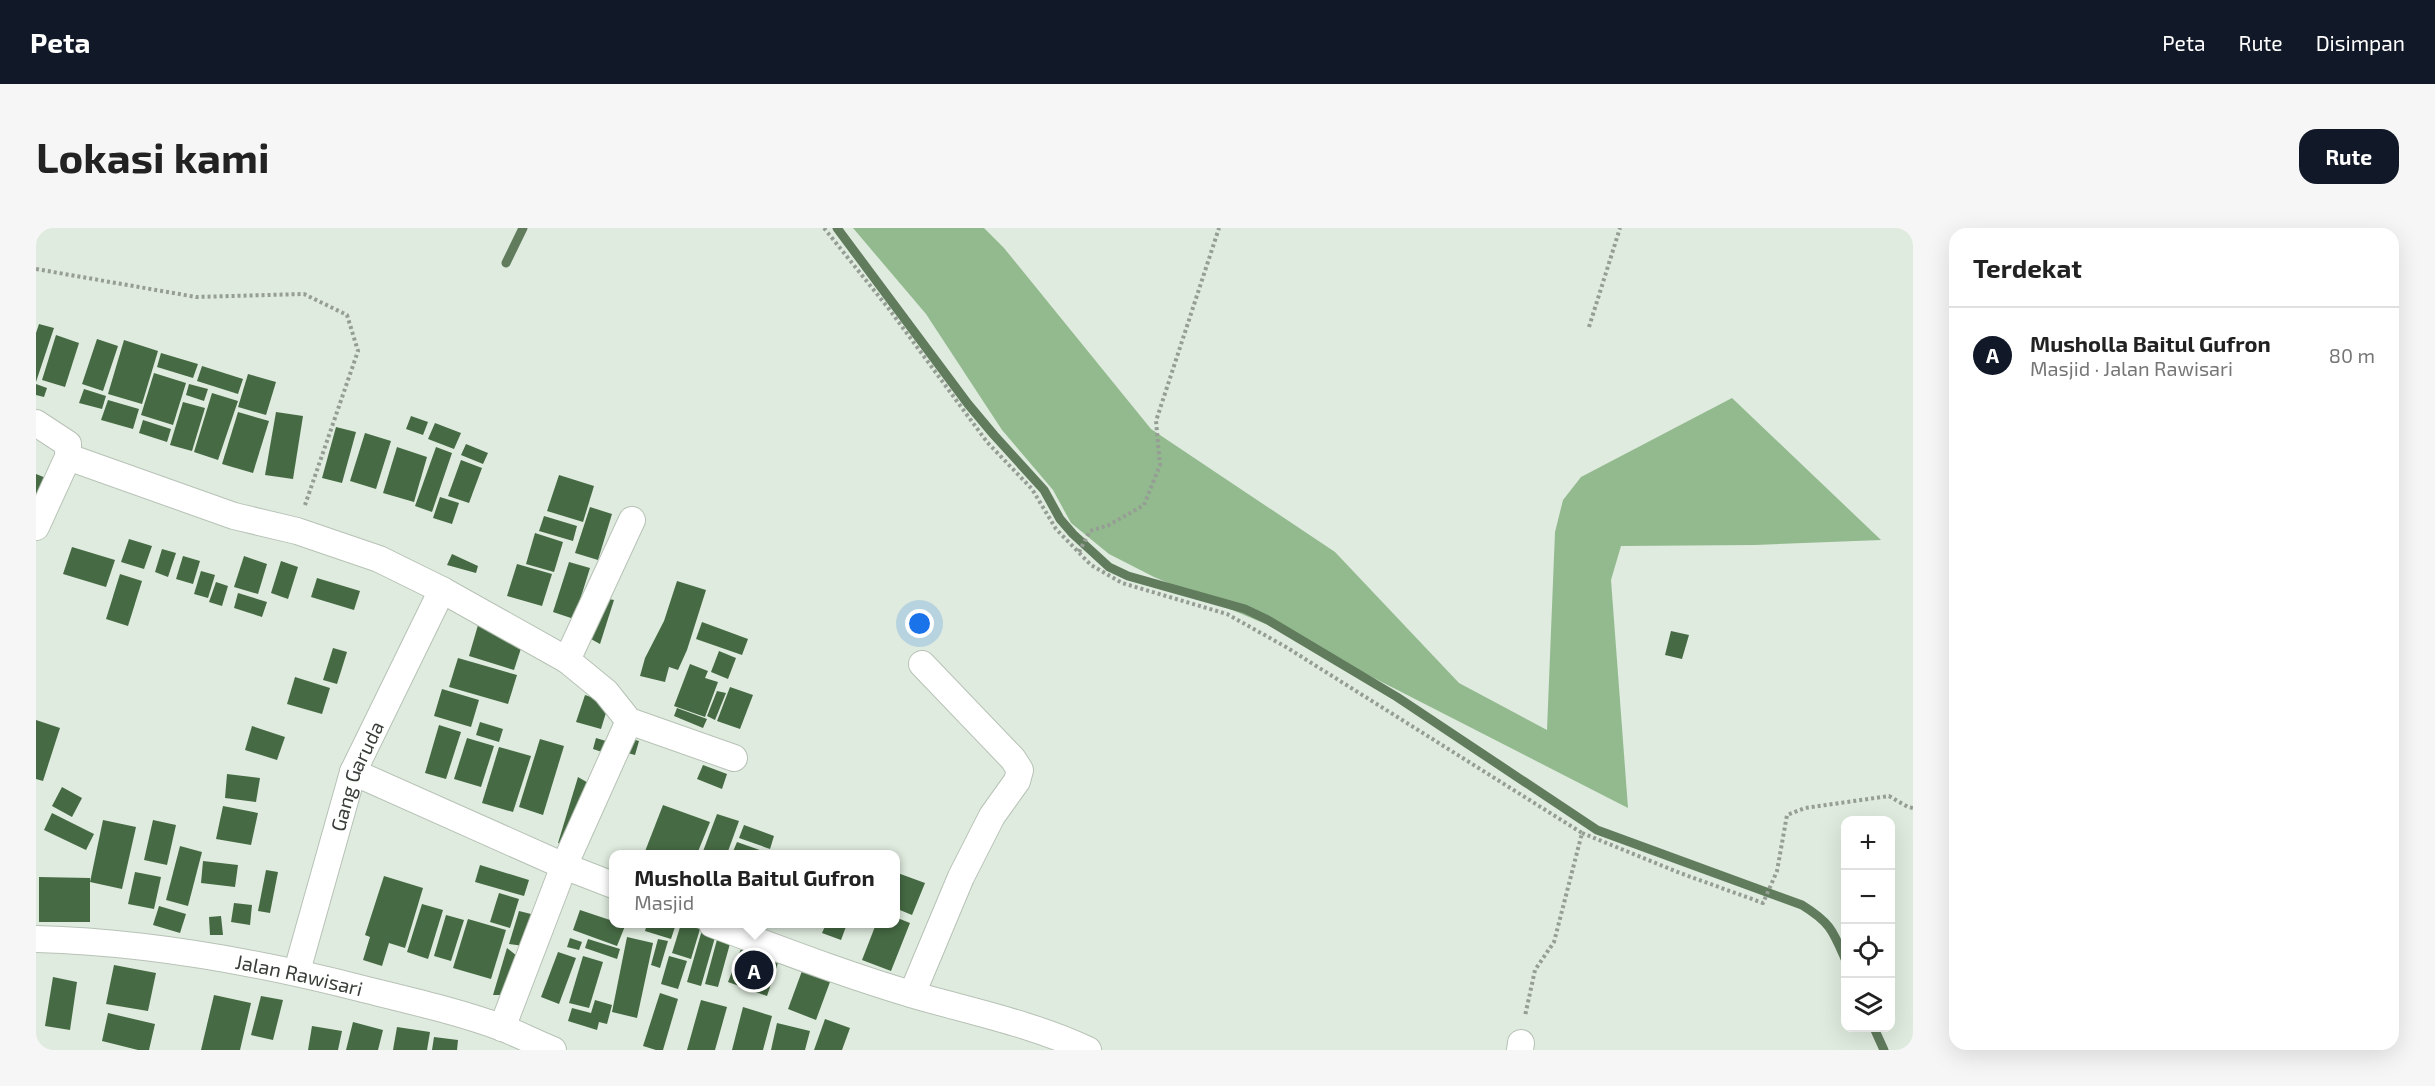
<!DOCTYPE html>
<html lang="id">
<meta charset="utf-8">
<style>
:root{--surface:#fff;--page:#f6f6f6;--text:#222;--muted:#767676;--line:#e0e0e0;--accent:#111827}
body{margin:0;font-family:"Exo 2",sans-serif;background:var(--page);color:var(--text)}
.controls{position:absolute;right:18px;bottom:18px;display:grid;overflow:hidden;border-radius:12px;box-shadow:0 6px 24px #0002}
.controls button{width:54px;height:54px;display:grid;place-items:center;padding:0;border:0;border-bottom:2px solid var(--line);background:var(--surface);color:var(--text);font:30px sans-serif}
.you{position:absolute;left:884px;top:396px;width:21px;height:21px;margin:-15px;border:4px solid #fff;border-radius:50%;background:#1a73e8;box-shadow:0 0 0 9px #1a73e833}
.badge{display:grid;place-items:center;width:39px;height:39px;border-radius:50%;background:var(--accent);color:#fff;font-size:20px;font-weight:700}
.pin{position:absolute;translate:-50% -50%;border:3px solid #fff;box-shadow:0 2px 6px #0006}
.popup{position:absolute;left:573px;top:622px;width:291px;height:78px;box-sizing:border-box;display:grid;place-content:center;border-radius:12px;background:var(--surface);filter:drop-shadow(0 2px 4px #0005);font-size:20px;white-space:nowrap;color:var(--muted)}
.popup b{font-size:22px;color:var(--text)}
.popup::after{content:'';position:absolute;left:50%;top:100%;margin-left:-12px;border:12px solid transparent;border-top-color:var(--surface)}
.list{margin:0;padding:0;list-style:none}
h2{display:flex;justify-content:space-between;align-items:center;height:78px;margin:0;padding:0 24px;font-size:26px}
h2 small{font-size:20px;font-weight:400;color:var(--muted)}
.list li{display:grid;grid-template-columns:39px 1fr auto;gap:18px;align-items:center;box-sizing:border-box;height:96px;padding:0 24px;border-top:2px solid var(--line)}
.list b{display:block;font-size:22px;white-space:nowrap}
.list p{margin:0;font-size:20px;white-space:nowrap;color:var(--muted)}
.list em{font-size:20px;font-style:normal;color:var(--muted)}
.icon{flex:none;width:33px;height:33px;fill:none;stroke:currentColor;stroke-width:2;stroke-linecap:round;stroke-linejoin:round}
.map{position:relative;flex:none;width:1877px;height:822px;overflow:hidden;border-radius:18px}
header{display:flex;align-items:center;gap:36px;box-sizing:border-box;height:84px;padding:0 30px;background:var(--accent);color:#fff}
header strong{font-size:28px}
nav{display:flex;gap:33px;margin-inline-start:auto;font-size:21px}
.intro{display:flex;align-items:center;justify-content:space-between;box-sizing:border-box;height:144px;padding:0 36px}
h1{margin:0;font-size:42px}
.button{padding:15px 27px;border-radius:18px;background:var(--accent);color:#fff;font-size:21px;font-weight:700}
main{display:flex;gap:36px;padding:0 36px}
aside{flex:1;background:var(--surface);border-radius:18px;box-shadow:0 6px 24px #0002}
.map>svg:first-child{display:block}
.forest{fill:#93ba8f}
.lines{fill:none;stroke-linecap:round;stroke-linejoin:round}
.stream{stroke:#607c5d;stroke-width:9}
.building{fill:#466b44}
.minor-casing{stroke:#b7c2b6;stroke-width:28}
.path{stroke:#959d94;stroke-width:4;stroke-dasharray:3 3;stroke-linecap:butt}
.minor{stroke:#fff;stroke-width:26}
.labels{text-anchor:middle;dominant-baseline:central;stroke-width:6;stroke-linejoin:round;paint-order:stroke}
.street-label{font-size:20px;fill:#3a3e39;stroke:#ecf8eb}
</style>
<header>
<strong>Peta</strong>
<nav><a>Peta</a><a>Rute</a><a>Disimpan</a></nav>
</header>
<div class="intro"><h1>Lokasi kami</h1><a class="button">Rute</a></div>
<main>
<div class="map">
<svg width="1877" height="822" viewBox="0 0 1877 822">
<rect width="100%" height="100%" fill="#dfebde"/>
<polygon class="forest" points="817,0 948,0 968,20 1115,201 1299,324 1423,455 1511,502 1519,304 1527,272 1545,249 1696,170 1845,312 1719,317 1585,318 1575,352 1592,580 1246,403 1118,349 1073,326 1035,295 1017,262 966,202 890,86"/>
<g class="lines">
<g class="stream">
<path d="M 801,0 L 932,176 L 958,207 L 1008,262 L 1024,291 L 1037,306 L 1073,339 L 1092,348 L 1209,381 L 1232,392 L 1361,469 L 1561,602 L 1766,677 C 1795,695 1797,703 1810,733"/>
<polyline points="470,35 487,0"/>
<polyline points="1838,800 1848,822"/>
</g>
</g>
<g class="building">
<polygon points="3,96 18,100 0,154 0,105"/>
<polygon points="20,107 43,115 29,159 6,152"/>
<polygon points="61,111 82,118 67,163 46,156"/>
<polygon points="88,112 122,123 106,176 72,166"/>
<polygon points="125,125 162,136 157,150 121,139"/>
<polygon points="166,138 207,151 202,166 161,153"/>
<polygon points="118,145 150,155 137,197 105,187"/>
<polygon points="212,146 240,154 230,187 202,179"/>
<polygon points="0,156 11,160 8,169 0,167"/>
<polygon points="153,156 172,161 168,173 150,167"/>
<polygon points="48,161 70,168 66,181 43,175"/>
<polygon points="176,165 202,173 182,232 158,224"/>
<polygon points="72,172 103,181 97,201 65,192"/>
<polygon points="147,174 169,180 156,223 134,217"/>
<polygon points="202,184 233,193 217,245 186,236"/>
<polygon points="240,184 267,188 257,251 229,247"/>
<polygon points="375,188 392,194 387,207 370,201"/>
<polygon points="107,192 135,201 131,214 103,205"/>
<polygon points="399,195 425,205 418,221 392,211"/>
<polygon points="300,199 320,204 306,255 286,250"/>
<polygon points="329,205 355,213 340,261 314,253"/>
<polygon points="430,216 452,225 447,236 425,227"/>
<polygon points="361,219 391,229 378,274 347,265"/>
<polygon points="400,219 416,225 396,284 379,278"/>
<polygon points="425,232 446,240 433,275 412,268"/>
<polygon points="0,246 10,250 0,272"/>
<polygon points="523,247 558,258 547,294 511,283"/>
<polygon points="404,269 423,275 416,296 397,290"/>
<polygon points="554,279 576,286 562,332 539,325"/>
<polygon points="508,288 541,298 537,313 503,303"/>
<polygon points="499,305 527,314 518,344 490,336"/>
<polygon points="93,311 116,318 108,341 85,334"/>
<polygon points="36,319 79,332 70,359 27,346"/>
<polygon points="126,321 140,325 132,349 119,344"/>
<polygon points="416,326 442,338 440,345 411,337"/>
<polygon points="147,328 164,333 157,356 140,351"/>
<polygon points="208,328 231,336 222,366 198,359"/>
<polygon points="245,333 262,339 252,371 235,365"/>
<polygon points="533,334 554,340 538,391 517,384"/>
<polygon points="481,336 516,346 506,378 471,368"/>
<polygon points="165,343 179,347 172,370 158,366"/>
<polygon points="84,346 106,353 92,398 70,391"/>
<polygon points="281,350 324,363 318,382 275,369"/>
<polygon points="641,353 670,362 651,422 642,442 633,439 629,454 604,448 609,430 628,393"/>
<polygon points="180,354 192,358 186,378 173,374"/>
<polygon points="202,365 231,374 226,389 198,380"/>
<polygon points="562,369 578,372 564,416 544,405"/>
<polygon points="666,394 712,411 706,427 660,411"/>
<polygon points="442,397 488,411 478,442 433,428"/>
<polygon points="1635,403 1653,407 1646,431 1629,427"/>
<polygon points="297,420 311,424 301,456 287,452"/>
<polygon points="683,423 700,430 692,451 675,444"/>
<polygon points="422,430 481,447 472,476 413,459"/>
<polygon points="654,436 672,443 669,450 682,454 669,489 638,478"/>
<polygon points="259,449 294,460 286,486 251,476"/>
<polygon points="694,459 717,467 704,501 681,493"/>
<polygon points="406,461 443,472 435,499 398,488"/>
<polygon points="681,463 690,465 679,492 671,488"/>
<polygon points="549,467 573,475 565,501 540,494"/>
<polygon points="641,480 671,491 667,500 638,488"/>
<polygon points="0,492 24,500 7,553 0,551"/>
<polygon points="444,494 467,501 463,514 440,507"/>
<polygon points="403,497 425,504 410,551 389,545"/>
<polygon points="216,498 249,509 241,532 209,522"/>
<polygon points="431,510 458,518 445,559 418,551"/>
<polygon points="560,510 570,513 566,524 557,521"/>
<polygon points="592,510 603,513 599,527 588,524"/>
<polygon points="504,511 528,518 507,587 483,579"/>
<polygon points="463,519 495,528 477,584 446,575"/>
<polygon points="667,537 691,546 686,561 661,551"/>
<polygon points="191,546 224,550 220,574 189,570"/>
<polygon points="542,549 554,556 532,617 522,615"/>
<polygon points="26,559 46,570 36,589 16,578"/>
<polygon points="627,577 674,594 661,626 608,626"/>
<polygon points="187,578 222,585 215,617 180,611"/>
<polygon points="16,585 58,606 50,622 8,602"/>
<polygon points="681,586 703,593 691,626 666,626"/>
<polygon points="67,592 100,599 86,661 54,654"/>
<polygon points="117,592 140,597 131,637 108,632"/>
<polygon points="708,597 738,608 734,621 703,610"/>
<polygon points="701,614 735,626 696,626"/>
<polygon points="144,618 166,624 152,678 130,672"/>
<polygon points="167,633 202,637 199,659 165,655"/>
<polygon points="444,637 493,652 488,668 439,654"/>
<polygon points="230,642 242,644 234,685 222,683"/>
<polygon points="99,644 125,649 118,681 92,676"/>
<polygon points="859,644 889,655 876,687 859,680"/>
<polygon points="348,648 387,660 369,720 353,715 346,738 327,732 334,709 329,707"/>
<polygon points="3,649 54,650 54,694 3,694"/>
<polygon points="463,665 483,671 474,700 454,694"/>
<polygon points="198,675 216,677 214,697 195,694"/>
<polygon points="386,676 407,682 392,731 371,724"/>
<polygon points="123,678 150,686 144,705 117,697"/>
<polygon points="544,682 577,693 577,696 589,698 581,718 537,702"/>
<polygon points="483,683 503,688 488,718 473,716"/>
<polygon points="410,687 428,692 415,733 398,728"/>
<polygon points="185,688 187,707 174,707 173,689"/>
<polygon points="859,689 874,695 855,743 826,732 840,696 859,696"/>
<polygon points="432,691 470,702 455,751 417,740"/>
<polygon points="611,696 640,696 635,711 609,703"/>
<polygon points="645,696 664,701 655,731 636,725"/>
<polygon points="790,696 811,696 805,712 786,705"/>
<polygon points="666,702 680,706 665,758 651,754"/>
<polygon points="682,708 695,712 682,759 669,756"/>
<polygon points="591,709 617,715 601,790 576,784"/>
<polygon points="534,710 546,714 543,722 531,719"/>
<polygon points="552,711 584,721 581,731 549,720"/>
<polygon points="622,711 632,713 624,740 615,737"/>
<polygon points="707,716 744,729 731,768 692,754"/>
<polygon points="471,720 481,728 473,767 457,767"/>
<polygon points="522,724 540,730 523,776 505,769"/>
<polygon points="547,728 567,734 553,780 533,775"/>
<polygon points="633,728 651,733 642,761 625,756"/>
<polygon points="78,737 120,745 112,783 70,776"/>
<polygon points="766,743 794,754 780,792 752,781"/>
<polygon points="17,749 41,754 34,802 9,798"/>
<polygon points="624,765 642,771 627,822 620,822 607,818"/>
<polygon points="178,767 215,775 204,822 165,822"/>
<polygon points="225,768 247,772 237,812 215,807"/>
<polygon points="559,772 576,777 571,796 563,794 561,802 532,793 536,780 555,785"/>
<polygon points="665,772 691,779 679,822 651,822"/>
<polygon points="707,779 736,788 727,822 696,822"/>
<polygon points="72,785 119,796 113,822 102,822 66,813"/>
<polygon points="789,791 814,800 806,822 778,822"/>
<polygon points="317,794 347,802 342,822 310,822"/>
<polygon points="741,795 774,803 769,822 735,822"/>
<polygon points="276,798 306,803 302,822 272,822"/>
<polygon points="361,799 394,804 391,822 357,822"/>
<polygon points="398,809 422,812 421,822 396,822"/>
</g>
<g class="lines">
<defs>
<g id="minor">
<polyline points="0,195 32,216 32,229 0,299"/>
<polyline points="32,229 198,288 261,303 343,331 406,362 531,432 570,464 593,493 698,530"/>
<polyline points="531,432 596,292"/>
<polyline points="317,544 528,638 577,657"/>
<path d="M 676,696 C 743,721 810,747 878,767 C 937,784 997,796 1052,822"/>
<path id="s1" d="M 0,711 C 112,714 223,734 331,762 C 376,773 423,784 467,800 C 484,807 500,815 517,822"/>
<path id="s2" d="M 261,743 L 317,544 L 406,362"/>
<polyline points="876,766 925,649 956,588 981,553 984,542 977,531 886,436"/>
<polyline points="466,800 528,638 593,493"/>
<polyline points="1484,822 1485,815"/>
</g>
</defs>
<use href="#minor" class="minor-casing"/>
<g class="path">
<polyline points="788,0 853,81 951,214 996,261 1020,301 1055,337 1086,355 1191,386 1250,419 1546,605 1518,714 1499,742 1489,788"/>
<polyline points="0,41 160,69 268,66 311,87 322,123 269,277"/>
<polyline points="1553,99 1584,0"/>
<polyline points="1043,324 1054,303 1073,297 1108,277 1124,237 1120,193 1183,0"/>
<polyline points="1546,605 1644,645 1727,675 1741,643 1751,587 1769,580 1853,568 1872,579 1877,580"/>
</g>
<use href="#minor" class="minor"/>
</g>
<g class="labels">
<g class="street-label">
<text stroke="none"><textPath href="#s2" startOffset="204">Gang Garuda</textPath></text>
<text stroke="none"><textPath href="#s1" startOffset="266">Jalan Rawisari</textPath></text>
</g>
</g>
</svg>
<div class="controls">
<button>+</button>
<button>−</button>
<button><svg class="icon" aria-label="locate" viewBox="0 0 24 24"><circle cx="12" cy="12" r="6"/><path d="M12 2v4M12 18v4M2 12h4M18 12h4"/></svg></button>
<button><svg class="icon" aria-label="layers" viewBox="0 0 24 24"><path d="M12 4l9 5-9 5-9-5zM3 14l9 5 9-5"/></svg></button>
</div>
<div class="you"></div>
<div class="pin badge" style="left:718px;top:742px">A</div>
<div class="popup"><b>Musholla Baitul Gufron</b>Masjid</div>
</div>
<aside>
<h2>Terdekat<small></small></h2>
<ul class="list">
<li><span class="badge">A</span><div><b>Musholla Baitul Gufron</b><p>Masjid · Jalan Rawisari</p></div><em>80 m</em></li>
</ul>
</aside>
</main>
